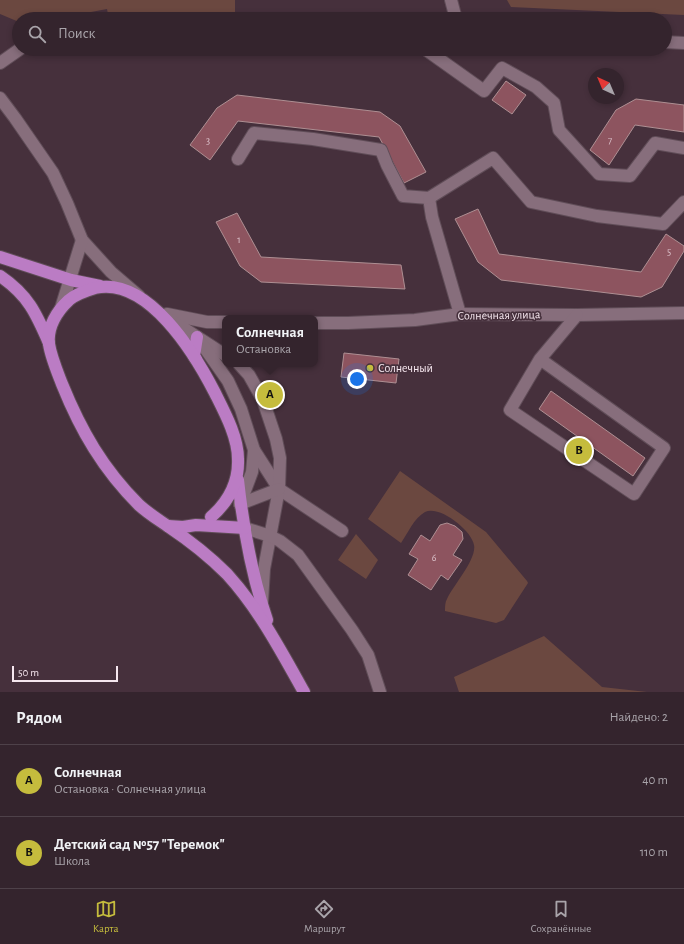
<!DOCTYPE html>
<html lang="ru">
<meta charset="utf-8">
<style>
:root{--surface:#34242d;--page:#3c2c35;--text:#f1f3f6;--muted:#a9a4aa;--line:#4e4149;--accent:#c5bc3d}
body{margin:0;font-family:"Alegreya Sans",sans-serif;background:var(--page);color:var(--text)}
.compass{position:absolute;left:588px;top:68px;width:36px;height:36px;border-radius:50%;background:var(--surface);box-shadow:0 2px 6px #0003;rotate:316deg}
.scale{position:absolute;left:12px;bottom:10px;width:106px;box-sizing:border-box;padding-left:4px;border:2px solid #f6e7ef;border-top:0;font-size:11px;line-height:14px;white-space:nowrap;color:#f6e7ef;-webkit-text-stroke:3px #46303c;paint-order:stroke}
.you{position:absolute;left:357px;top:379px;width:14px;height:14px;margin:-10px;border:3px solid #fff;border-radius:50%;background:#1a73e8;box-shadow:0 0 0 6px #1a73e833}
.badge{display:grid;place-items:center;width:26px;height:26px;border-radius:50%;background:var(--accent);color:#111;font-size:13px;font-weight:700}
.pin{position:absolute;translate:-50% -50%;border:2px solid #fff;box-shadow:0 1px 4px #0006}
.popup{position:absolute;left:222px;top:315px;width:96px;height:52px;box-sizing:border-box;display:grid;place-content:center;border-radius:8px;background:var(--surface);filter:drop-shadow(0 1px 3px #0005);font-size:13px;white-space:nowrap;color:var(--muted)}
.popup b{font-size:15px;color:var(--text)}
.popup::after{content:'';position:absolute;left:50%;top:100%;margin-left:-8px;border:8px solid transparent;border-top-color:var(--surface)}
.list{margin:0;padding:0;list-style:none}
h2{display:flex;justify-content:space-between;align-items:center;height:52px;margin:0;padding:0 16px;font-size:17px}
h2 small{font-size:13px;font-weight:400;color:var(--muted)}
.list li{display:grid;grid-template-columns:26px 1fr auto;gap:12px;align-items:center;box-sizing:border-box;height:72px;padding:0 16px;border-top:1px solid var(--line)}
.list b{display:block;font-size:15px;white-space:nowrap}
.list p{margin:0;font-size:13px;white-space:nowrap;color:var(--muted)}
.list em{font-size:13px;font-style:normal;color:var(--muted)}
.icon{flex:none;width:22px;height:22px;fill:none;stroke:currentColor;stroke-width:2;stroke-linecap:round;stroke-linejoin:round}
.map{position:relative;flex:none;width:684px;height:692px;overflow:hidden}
.search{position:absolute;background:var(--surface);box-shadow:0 2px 6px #0003;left:12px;right:12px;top:12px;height:44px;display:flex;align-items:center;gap:10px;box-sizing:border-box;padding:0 14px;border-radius:22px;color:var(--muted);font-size:15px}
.sheet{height:196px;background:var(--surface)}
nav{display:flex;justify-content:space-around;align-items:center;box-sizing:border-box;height:56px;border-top:1px solid var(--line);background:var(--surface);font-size:11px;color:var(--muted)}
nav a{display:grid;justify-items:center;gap:2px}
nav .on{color:var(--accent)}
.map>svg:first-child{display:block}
.green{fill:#6b4840}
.building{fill:#8d545f;stroke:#ae8f93}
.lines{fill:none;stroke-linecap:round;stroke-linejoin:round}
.minor-casing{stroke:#604d58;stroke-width:14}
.major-casing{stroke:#604d58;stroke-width:14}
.minor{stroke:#876e7c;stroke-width:12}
.major{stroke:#bb7cc4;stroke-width:12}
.poi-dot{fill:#c5bc3d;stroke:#46303c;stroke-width:1.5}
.labels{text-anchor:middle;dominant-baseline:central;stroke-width:3.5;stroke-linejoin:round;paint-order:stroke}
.number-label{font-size:10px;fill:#dcc2cb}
.street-label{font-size:12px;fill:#f6e7ef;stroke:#46303c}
.poi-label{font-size:12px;fill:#f6e7ef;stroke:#46303c;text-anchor:start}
</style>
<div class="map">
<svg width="684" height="692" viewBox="0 0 684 692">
<rect width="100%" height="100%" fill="#46303c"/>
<g class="green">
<polygon points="0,0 235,0 235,19 109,19 107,9 91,12 89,19 19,19 19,22 0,14"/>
<polygon points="507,0 684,0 684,15 511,7"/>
<path d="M 400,471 L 486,532 L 527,581 L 528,583 L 504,620 L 496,623 L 445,611 C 445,607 445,602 447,599 C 453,586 477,559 474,545 C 472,531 440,505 425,512 C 414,518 408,533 401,543 L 368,519 Z"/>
<polygon points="356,534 378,560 366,579 338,560"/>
<polygon points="544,636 602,687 647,692 459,692 454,677"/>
</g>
<g class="building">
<polygon points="506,81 526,95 512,114 492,100"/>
<polygon points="237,95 380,112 400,126 426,172 404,183 379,137 238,121 210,160 190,145 217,108"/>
<polygon points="636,99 684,105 684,132 635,125 609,165 590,150 616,110"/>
<polygon points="478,209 499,254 641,272 666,234 684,246 684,251 662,287 641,297 501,280 478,262 455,219"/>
<polygon points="237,213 261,257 401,265 405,289 261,282 240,266 216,222"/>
<polygon points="344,353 399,359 396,383 341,377"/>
<polygon points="551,391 645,458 633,476 539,409"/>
<polygon points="447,523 455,526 462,532 463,539 453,555 462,560 448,580 441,575 431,590 408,575 418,559 409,554 421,535 430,541 440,525"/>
</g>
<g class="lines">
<defs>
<g id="minor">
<polyline points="451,0 456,19"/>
<polyline points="665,42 684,43"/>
<polyline points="425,49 484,91 502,68 536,87 554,103 559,130 599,174 630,176 655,143 684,148"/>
<polyline points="0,63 20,49"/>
<polyline points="0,98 15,118 53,173 67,203 82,240 111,272 139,296"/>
<polyline points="238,159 254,133 313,139 381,150 387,165 403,196 429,198 432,217 460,314"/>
<polyline points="429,198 493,158 531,202 597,216 663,224 684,202"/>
<polyline points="61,308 82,240"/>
<polyline points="167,314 207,322 225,322"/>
<polyline points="165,316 225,355"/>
<polyline points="315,323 348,323 415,320 460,314 577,315 684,313"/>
<polyline points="197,337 228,381 241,409 254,450 279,489 342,531"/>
<polyline points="540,359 664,448 634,494 510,410 540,359 577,315"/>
<polyline points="239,364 249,375 263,400 276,439 280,458 279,489 264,569 262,602"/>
<polyline points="240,504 252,472 254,450"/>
<polyline points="240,504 279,489"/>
<polyline points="245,528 270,536 280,541 298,555 352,630 368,655 380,692"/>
</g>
<g id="major">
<polyline points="0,257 71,280 100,286"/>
<path d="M 0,276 C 28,295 36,313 49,343"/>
<polyline points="196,359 194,356 197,337"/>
<path d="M 238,480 C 243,526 252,576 267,620"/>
<path d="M 211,517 C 228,502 239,484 238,459 C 238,437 225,413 215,393 C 195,354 148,276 95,288 C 85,291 76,294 69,300 C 57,311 47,327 49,344 C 51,357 57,371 62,384 C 81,431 103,469 139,505 C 149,514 159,520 169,527 C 190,541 209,556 227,574 C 259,609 281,651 304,692"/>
<polyline points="168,526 183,527 196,525 245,528"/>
</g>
</defs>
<use href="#minor" class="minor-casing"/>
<use href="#major" class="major-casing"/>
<use href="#minor" class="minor"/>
<use href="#major" class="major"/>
</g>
<circle class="poi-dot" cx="370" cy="368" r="4"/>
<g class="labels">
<g class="number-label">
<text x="208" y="141">3</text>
<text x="610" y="141">7</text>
<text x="239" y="240">1</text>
<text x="669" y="252">5</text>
<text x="434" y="558">6</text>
</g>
<g class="street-label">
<text transform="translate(499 315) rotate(-1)">Солнечная улица</text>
</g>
<g class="poi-label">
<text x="378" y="368">Солнечный</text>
</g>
</g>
</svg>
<svg class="compass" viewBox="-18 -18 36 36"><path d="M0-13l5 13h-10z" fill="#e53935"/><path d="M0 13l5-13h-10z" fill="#a9a4aa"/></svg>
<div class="scale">50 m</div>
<div class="you"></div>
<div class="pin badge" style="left:270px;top:395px">A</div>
<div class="popup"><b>Солнечная</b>Остановка</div>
<div class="pin badge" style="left:579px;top:451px">B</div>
<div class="search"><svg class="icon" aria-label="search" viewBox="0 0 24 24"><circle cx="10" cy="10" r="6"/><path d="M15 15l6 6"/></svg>Поиск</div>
</div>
<section class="sheet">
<h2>Рядом<small>Найдено: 2</small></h2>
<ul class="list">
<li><span class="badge">A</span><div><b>Солнечная</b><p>Остановка · Солнечная улица</p></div><em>40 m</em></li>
<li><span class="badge">B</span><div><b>Детский сад №57 &quot;Теремок&quot;</b><p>Школа</p></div><em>110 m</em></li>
</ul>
</section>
<nav>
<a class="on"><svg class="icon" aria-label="map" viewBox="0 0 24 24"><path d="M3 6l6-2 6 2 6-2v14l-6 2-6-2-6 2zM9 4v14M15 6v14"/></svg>Карта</a>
<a><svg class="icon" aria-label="directions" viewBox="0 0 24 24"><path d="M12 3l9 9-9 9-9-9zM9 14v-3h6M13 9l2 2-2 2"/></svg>Маршрут</a>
<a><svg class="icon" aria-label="saved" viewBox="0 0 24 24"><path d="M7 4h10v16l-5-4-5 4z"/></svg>Сохранённые</a>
</nav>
